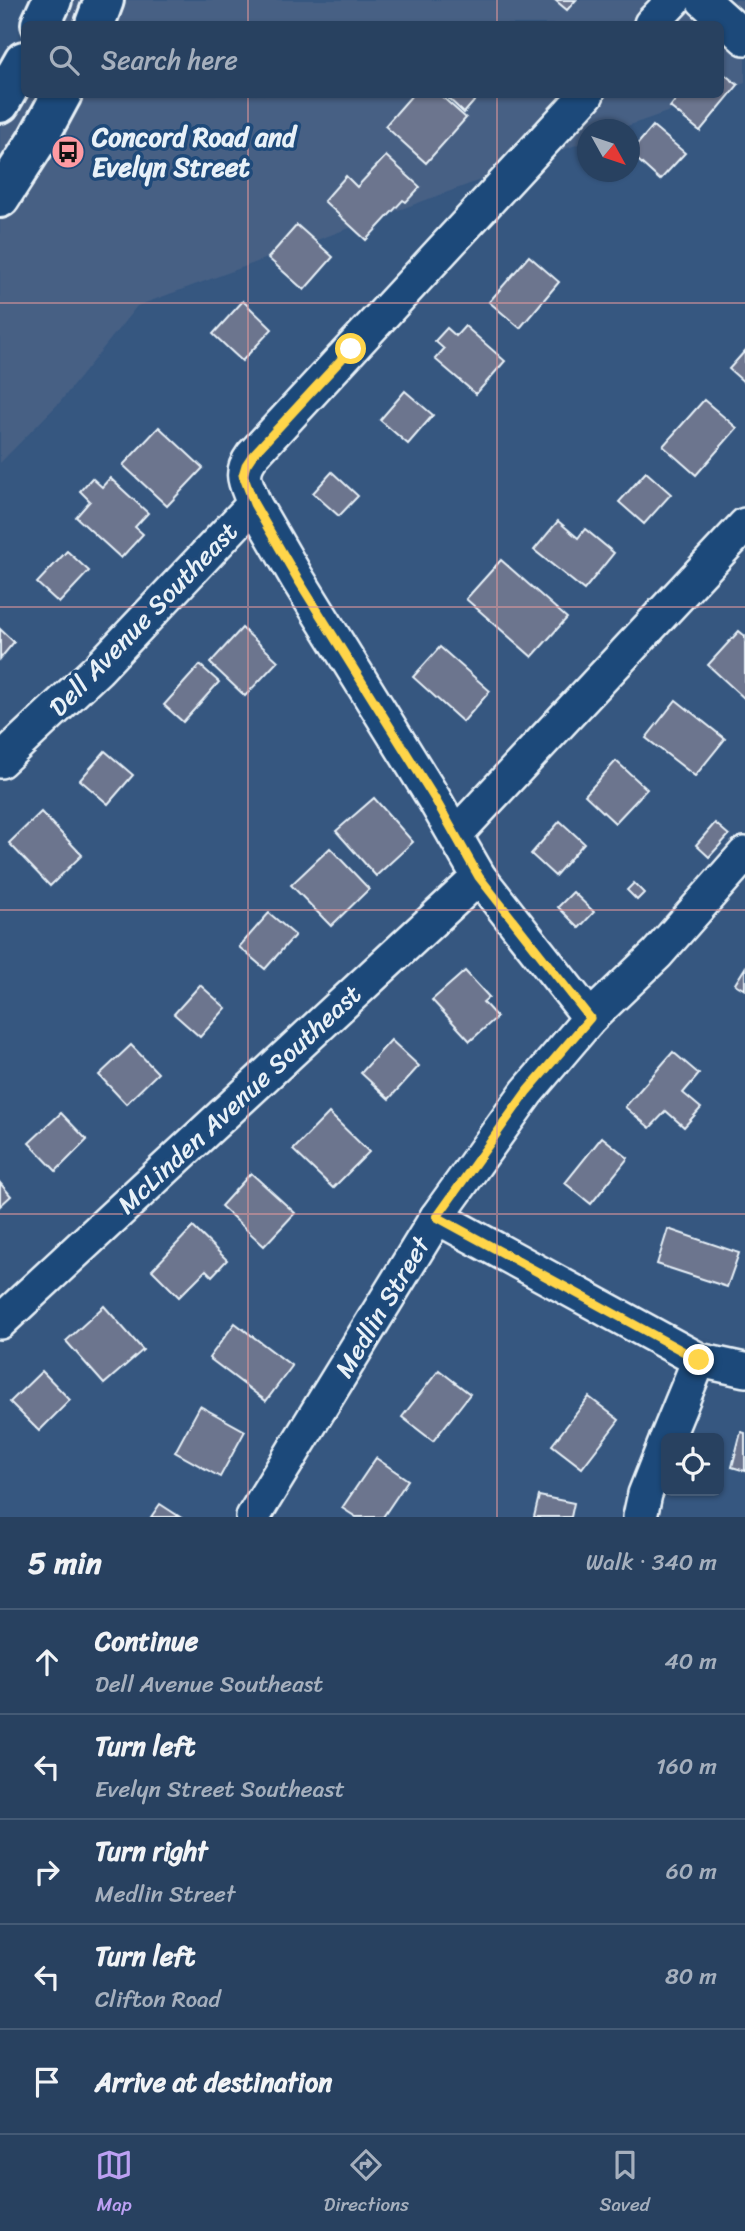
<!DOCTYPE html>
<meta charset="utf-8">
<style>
:root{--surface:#284160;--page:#304866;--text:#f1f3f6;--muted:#a5afbd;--line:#445a75;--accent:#bca0f2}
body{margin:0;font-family:Sriracha,sans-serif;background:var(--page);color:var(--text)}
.controls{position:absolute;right:21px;bottom:21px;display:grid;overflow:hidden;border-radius:10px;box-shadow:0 2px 5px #0004}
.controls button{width:63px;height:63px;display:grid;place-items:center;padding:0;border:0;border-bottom:2px solid var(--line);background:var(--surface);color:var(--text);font:35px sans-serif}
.compass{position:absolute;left:577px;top:119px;width:63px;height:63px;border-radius:50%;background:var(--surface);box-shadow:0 2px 5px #0004;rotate:130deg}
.stop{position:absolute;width:21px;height:21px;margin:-16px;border:5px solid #ffd54a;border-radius:50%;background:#fff}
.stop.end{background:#ffd54a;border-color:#fff;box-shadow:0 2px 7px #0008}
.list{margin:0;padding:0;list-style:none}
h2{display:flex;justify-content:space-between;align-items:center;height:91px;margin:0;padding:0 28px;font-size:30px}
h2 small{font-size:23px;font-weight:400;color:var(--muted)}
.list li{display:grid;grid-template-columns:46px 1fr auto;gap:21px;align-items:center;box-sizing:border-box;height:105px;padding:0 28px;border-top:2px solid var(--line)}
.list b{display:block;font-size:26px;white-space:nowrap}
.list p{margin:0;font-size:23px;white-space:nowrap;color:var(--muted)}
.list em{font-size:23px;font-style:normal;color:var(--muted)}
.icon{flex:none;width:38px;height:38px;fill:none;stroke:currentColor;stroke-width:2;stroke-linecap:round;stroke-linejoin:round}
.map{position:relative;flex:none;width:745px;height:1517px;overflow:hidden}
.search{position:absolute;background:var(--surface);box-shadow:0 2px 5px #0004;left:21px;right:21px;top:21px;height:77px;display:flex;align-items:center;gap:18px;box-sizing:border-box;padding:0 24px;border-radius:10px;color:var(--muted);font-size:26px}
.sheet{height:616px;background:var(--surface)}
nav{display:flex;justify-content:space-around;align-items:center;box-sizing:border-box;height:98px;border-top:2px solid var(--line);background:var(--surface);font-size:19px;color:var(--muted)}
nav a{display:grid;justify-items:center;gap:4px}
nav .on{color:var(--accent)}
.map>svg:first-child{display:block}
.built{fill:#466084}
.building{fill:#6c748e;stroke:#e8f1f8;stroke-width:2}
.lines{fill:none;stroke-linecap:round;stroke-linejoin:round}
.minor-casing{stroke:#e8f1f8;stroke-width:38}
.major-casing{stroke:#e8f1f8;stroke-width:44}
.minor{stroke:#1f4a7a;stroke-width:33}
.major{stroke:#1f4a7a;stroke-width:38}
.route{stroke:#ffd54a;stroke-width:9}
.grid{fill:none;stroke:#e0979a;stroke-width:2;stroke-opacity:0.55}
.labels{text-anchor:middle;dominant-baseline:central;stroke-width:7;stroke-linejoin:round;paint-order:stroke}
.poi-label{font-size:26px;font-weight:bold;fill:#e8f1f8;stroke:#1f4a7a;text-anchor:start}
.street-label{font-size:26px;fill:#e8f1f8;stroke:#1f4a7a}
</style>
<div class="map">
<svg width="745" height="1517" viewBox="0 0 745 1517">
<rect width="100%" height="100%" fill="#365780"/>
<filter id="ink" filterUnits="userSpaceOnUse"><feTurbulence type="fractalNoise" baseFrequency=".0143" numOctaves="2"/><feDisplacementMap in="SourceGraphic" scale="14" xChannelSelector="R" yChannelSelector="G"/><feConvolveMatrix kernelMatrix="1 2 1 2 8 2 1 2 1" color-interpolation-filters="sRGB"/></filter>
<g filter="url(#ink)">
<g class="built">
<polygon points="53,0 745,0 745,83 721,92 720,24 44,24"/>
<polygon points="24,94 715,95 619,129 588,130 587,141 137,306 60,402 0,463 0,97"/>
</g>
<g class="building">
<polygon points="555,0 576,0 567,10"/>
<polygon points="720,71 738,85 700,131 670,107 680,94 720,94"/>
<polygon points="413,94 439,94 466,118 426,163 385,126"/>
<polygon points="444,94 470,94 476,99 464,113"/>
<polygon points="653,126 685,153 660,180 630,153"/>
<polygon points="386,156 420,187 406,202 403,200 366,240 324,201 346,176 357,187"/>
<polygon points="297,225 333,257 304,290 268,258"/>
<polygon points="529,256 559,282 520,328 489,302"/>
<polygon points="243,301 272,329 242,361 213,334"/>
<polygon points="465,326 505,361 476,394 435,359 444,349 435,341 447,328 456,336"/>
<polygon points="745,351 745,383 729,369"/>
<polygon points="405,391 433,415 408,444 380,420"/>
<polygon points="704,400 737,428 696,475 663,446"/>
<polygon points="159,427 203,468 167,506 123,465"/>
<polygon points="332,472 358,496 339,516 313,493"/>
<polygon points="646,472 671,494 644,524 619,502"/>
<polygon points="92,478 102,487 110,478 148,513 135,527 143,534 121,558 76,517 90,501 80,491"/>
<polygon points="558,521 578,538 585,529 614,553 584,590 534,550"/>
<polygon points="67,551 89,571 59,603 37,583"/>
<polygon points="501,560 567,618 532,657 466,599"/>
<polygon points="242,628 278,661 245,696 210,663"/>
<polygon points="0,629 14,642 0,659"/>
<polygon points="739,631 745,636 745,699 708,665"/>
<polygon points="440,647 490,691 463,722 413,677"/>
<polygon points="200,665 219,682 183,722 164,705"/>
<polygon points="676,700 725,739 695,776 646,738"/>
<polygon points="105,751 133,775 108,804 80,780"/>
<polygon points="616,761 647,789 615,823 585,795"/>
<polygon points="374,798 413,842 376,876 336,831"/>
<polygon points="41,812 82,855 50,886 9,843"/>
<polygon points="560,821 584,843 555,876 531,854"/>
<polygon points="715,823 729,835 709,857 696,845"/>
<polygon points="330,848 369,889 331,926 291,885"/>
<polygon points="634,883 644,893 637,900 627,890"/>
<polygon points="573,892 594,912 579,928 558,907"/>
<polygon points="269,913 295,935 265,969 239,947"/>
<polygon points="745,968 745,990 735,984"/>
<polygon points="465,971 489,997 483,1002 497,1017 470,1041 432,1000"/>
<polygon points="200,985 226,1008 200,1037 174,1014"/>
<polygon points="391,1040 419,1066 389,1099 361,1073"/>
<polygon points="131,1045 158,1073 126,1104 99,1075"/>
<polygon points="673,1052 699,1074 683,1093 701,1108 684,1127 666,1111 650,1128 625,1107"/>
<polygon points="61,1113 87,1140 56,1171 29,1143"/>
<polygon points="329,1113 369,1152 333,1188 293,1150"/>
<polygon points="602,1137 628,1158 591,1204 565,1183"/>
<polygon points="251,1173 295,1213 264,1246 221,1206"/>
<polygon points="0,1183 11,1196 0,1206"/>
<polygon points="193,1227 227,1260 212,1276 206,1270 179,1297 152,1270"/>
<polygon points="668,1229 739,1253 727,1287 657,1264"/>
<polygon points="104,1306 143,1350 104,1384 66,1341"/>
<polygon points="235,1323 292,1366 266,1401 209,1358"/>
<polygon points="439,1370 470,1394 433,1441 402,1417"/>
<polygon points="42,1371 70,1400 39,1431 10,1402"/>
<polygon points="589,1397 619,1420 582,1468 552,1445"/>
<polygon points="200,1406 245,1431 220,1477 175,1452"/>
<polygon points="741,1432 745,1433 745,1471 732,1467"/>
<polygon points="376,1458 408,1480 383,1517 356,1517 342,1508"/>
<polygon points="539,1496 574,1503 571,1517 534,1517"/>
<polygon points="160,1504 180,1517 151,1517"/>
</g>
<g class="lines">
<defs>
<g id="minor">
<polyline points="703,0 745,38"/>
<polyline points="651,24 674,0"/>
<polyline points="254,504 297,578 434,799 479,877 590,1018"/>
<path d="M 0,761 L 98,669 L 254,504 C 247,484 238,475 252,456 L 587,94"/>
<polyline points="455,835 745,525"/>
<polyline points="437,1217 699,1360 745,1370"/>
<polyline points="0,1322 479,877"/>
<polyline points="667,1438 699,1360"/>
<polyline points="253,1517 437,1217 527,1092 590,1018 657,954 745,854"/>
<polyline points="640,1517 645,1494 666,1441"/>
</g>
<g id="major">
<polyline points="41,24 52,0"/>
<polyline points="95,24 104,0"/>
<polyline points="0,103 24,61"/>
<polyline points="0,198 36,142 62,94"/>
</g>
</defs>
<use href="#minor" class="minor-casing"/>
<use href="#major" class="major-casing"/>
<use href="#minor" class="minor"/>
<use href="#major" class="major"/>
</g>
</g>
<g class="lines" filter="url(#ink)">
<polyline class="route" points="351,349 252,456 246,465 243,475 254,504 297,578 435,799 479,877 590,1018 527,1091 437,1217 699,1360"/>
</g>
<path class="grid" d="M 248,0 L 248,24M 497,0 L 497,24M 248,94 L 248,1517M 497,94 L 497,1517M 0,303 L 745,303M 0,607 L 745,607M 0,910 L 745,910M 0,1214 L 745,1214"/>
<defs>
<symbol id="bus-disc" viewBox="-11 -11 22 22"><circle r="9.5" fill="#ff9aa2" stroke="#1f4a7a"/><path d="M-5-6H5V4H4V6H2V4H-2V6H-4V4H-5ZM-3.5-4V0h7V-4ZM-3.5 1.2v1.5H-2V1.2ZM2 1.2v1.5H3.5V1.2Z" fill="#111"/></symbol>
</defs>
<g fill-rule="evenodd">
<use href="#bus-disc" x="49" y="133" width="38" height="38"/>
</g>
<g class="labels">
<g class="poi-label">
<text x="92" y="137">Concord Road and<tspan x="92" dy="30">Evelyn Street</tspan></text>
</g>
<g class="street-label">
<text transform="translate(143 619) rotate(-46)">Dell Avenue Southeast</text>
<text transform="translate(239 1099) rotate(-43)">McLinden Avenue Southeast</text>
<text transform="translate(382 1307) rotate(-59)">Medlin Street</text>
</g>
</g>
</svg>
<div class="controls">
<button><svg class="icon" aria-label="locate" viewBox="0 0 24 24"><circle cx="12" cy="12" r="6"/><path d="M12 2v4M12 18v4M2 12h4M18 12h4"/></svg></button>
</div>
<svg class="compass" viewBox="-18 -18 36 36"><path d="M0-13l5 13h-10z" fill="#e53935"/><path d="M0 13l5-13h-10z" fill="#a5afbd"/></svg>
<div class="stop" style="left:351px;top:349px"></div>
<div class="stop end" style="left:699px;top:1360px"></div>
<div class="search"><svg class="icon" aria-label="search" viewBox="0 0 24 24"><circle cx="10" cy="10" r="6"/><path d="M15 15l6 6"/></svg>Search here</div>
</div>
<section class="sheet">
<h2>5 min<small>Walk · 340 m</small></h2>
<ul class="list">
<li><svg class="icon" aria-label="ahead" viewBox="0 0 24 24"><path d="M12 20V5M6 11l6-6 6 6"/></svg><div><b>Continue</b><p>Dell Avenue Southeast</p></div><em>40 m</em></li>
<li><svg class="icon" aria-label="left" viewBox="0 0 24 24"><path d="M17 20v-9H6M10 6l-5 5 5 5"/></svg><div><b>Turn left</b><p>Evelyn Street Southeast</p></div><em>160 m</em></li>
<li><svg class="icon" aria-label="right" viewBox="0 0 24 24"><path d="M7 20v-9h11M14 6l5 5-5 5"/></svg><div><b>Turn right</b><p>Medlin Street</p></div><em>60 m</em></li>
<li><svg class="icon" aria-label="left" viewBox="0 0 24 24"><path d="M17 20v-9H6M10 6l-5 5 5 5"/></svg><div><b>Turn left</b><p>Clifton Road</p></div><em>80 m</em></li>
<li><svg class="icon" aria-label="arrive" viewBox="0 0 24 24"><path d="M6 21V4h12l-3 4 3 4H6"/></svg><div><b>Arrive at destination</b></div></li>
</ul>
</section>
<nav>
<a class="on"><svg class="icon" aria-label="map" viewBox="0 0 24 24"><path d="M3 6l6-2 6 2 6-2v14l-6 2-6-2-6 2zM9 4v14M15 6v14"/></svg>Map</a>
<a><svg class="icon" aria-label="directions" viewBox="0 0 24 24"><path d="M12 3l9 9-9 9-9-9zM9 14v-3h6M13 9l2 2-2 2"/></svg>Directions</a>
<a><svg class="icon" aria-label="saved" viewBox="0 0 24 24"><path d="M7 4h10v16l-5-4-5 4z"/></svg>Saved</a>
</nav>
